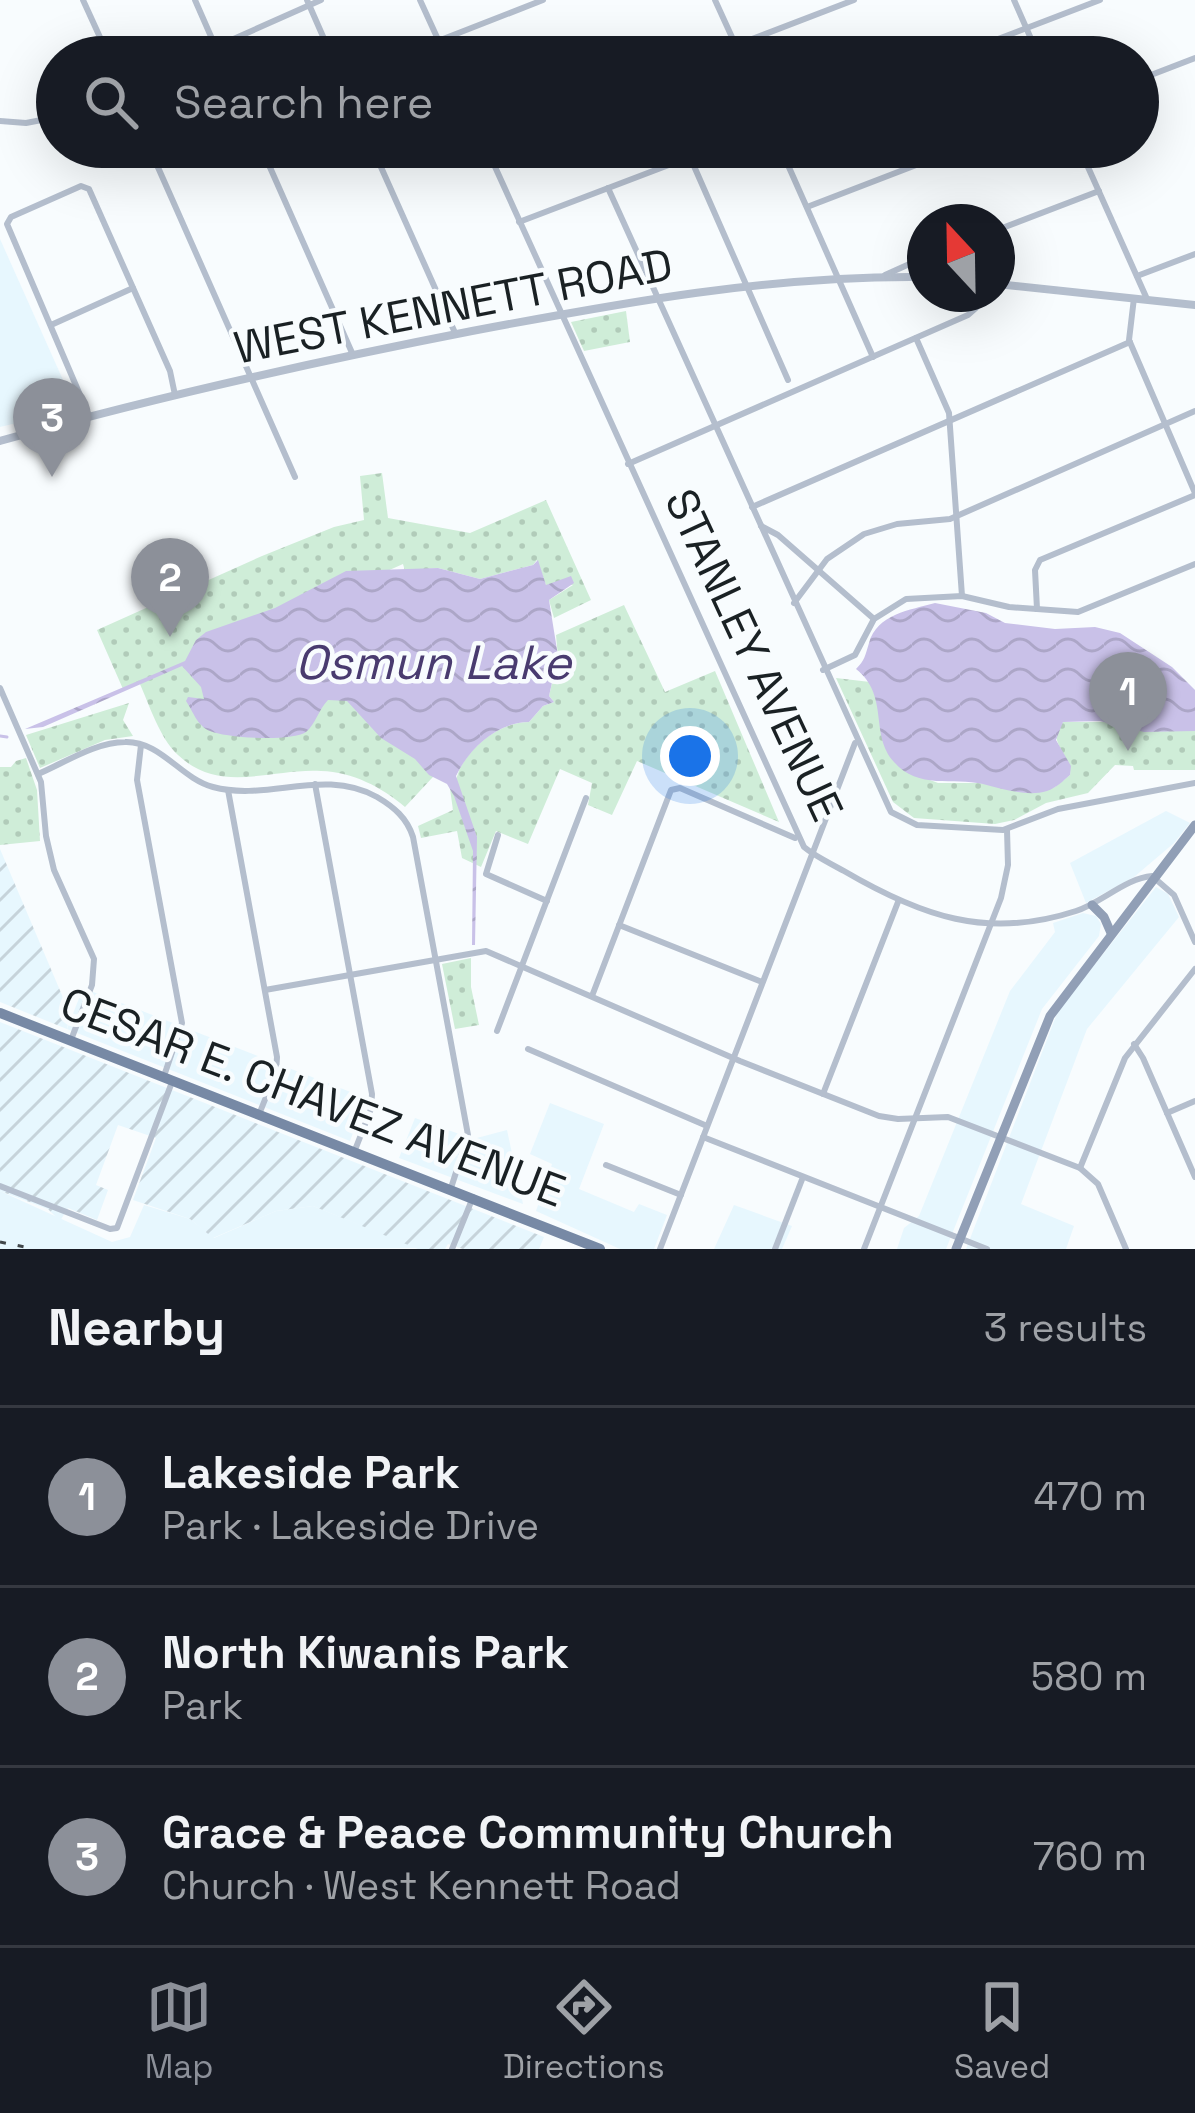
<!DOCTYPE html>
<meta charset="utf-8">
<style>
:root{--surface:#171b24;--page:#20242c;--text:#f1f3f6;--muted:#9ea1a6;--line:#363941;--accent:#8c9099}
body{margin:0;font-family:"Space Grotesk",sans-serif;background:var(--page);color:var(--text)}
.compass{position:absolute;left:907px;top:204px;width:108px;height:108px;border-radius:50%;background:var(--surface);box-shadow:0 12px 48px #0002;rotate:338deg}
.you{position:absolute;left:690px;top:756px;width:42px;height:42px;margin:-30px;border:9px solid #fff;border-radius:50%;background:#1a73e8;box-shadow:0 0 0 18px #1a73e833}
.badge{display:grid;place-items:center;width:78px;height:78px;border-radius:50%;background:var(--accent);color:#fff;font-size:39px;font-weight:700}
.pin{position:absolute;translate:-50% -99px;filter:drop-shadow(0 3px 6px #0008)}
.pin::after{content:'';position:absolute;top:63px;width:42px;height:36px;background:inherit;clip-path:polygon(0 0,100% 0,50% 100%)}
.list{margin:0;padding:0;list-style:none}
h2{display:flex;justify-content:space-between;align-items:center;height:156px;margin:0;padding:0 48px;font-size:51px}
h2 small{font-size:39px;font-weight:400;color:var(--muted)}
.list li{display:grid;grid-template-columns:78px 1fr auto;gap:36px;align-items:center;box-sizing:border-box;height:180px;padding:0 48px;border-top:3px solid var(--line)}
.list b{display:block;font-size:45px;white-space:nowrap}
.list p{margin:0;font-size:39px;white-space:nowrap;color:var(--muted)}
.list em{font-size:39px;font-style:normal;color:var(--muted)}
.icon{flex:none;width:66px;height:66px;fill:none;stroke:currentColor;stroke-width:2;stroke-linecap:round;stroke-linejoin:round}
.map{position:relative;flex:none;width:1195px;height:1249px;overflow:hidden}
.search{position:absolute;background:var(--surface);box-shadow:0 12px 48px #0002;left:36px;right:36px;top:36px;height:132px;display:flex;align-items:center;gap:30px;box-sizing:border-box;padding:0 42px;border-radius:66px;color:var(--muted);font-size:45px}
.sheet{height:696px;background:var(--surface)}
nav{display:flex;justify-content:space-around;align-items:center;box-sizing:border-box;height:168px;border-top:3px solid var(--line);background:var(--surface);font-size:33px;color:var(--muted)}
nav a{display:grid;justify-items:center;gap:6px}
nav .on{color:var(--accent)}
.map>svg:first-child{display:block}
.built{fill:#e7f7fe}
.industrial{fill:url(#industrial-furrows)}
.green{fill:url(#green-dots)}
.water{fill:url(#water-waves)}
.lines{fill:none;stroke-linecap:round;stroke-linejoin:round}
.stream{stroke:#c9c1e8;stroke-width:3}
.minor{stroke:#b4becd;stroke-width:6}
.tertiary{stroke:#b4becd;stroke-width:8}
.secondary{stroke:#919fb6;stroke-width:9}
.primary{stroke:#7789a5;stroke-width:10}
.rail{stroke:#41474a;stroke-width:3;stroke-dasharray:6 12;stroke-linecap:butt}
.labels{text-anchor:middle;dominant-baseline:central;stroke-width:9;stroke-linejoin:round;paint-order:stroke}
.street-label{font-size:45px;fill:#1a2124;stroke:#f8fcfe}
.water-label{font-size:48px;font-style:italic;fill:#493b6f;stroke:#f8fcfe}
</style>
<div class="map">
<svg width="1195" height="1249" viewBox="0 0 1195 1249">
<defs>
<pattern id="industrial-furrows" width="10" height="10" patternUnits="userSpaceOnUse" patternTransform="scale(3)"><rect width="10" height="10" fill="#e7f7fe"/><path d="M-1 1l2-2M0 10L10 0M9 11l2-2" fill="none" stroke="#c6d3da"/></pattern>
<pattern id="green-dots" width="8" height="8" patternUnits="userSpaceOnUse" patternTransform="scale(3)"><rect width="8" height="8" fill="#cfedd8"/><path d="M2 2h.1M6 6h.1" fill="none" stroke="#b1cbb9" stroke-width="1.8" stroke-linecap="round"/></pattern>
<pattern id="water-waves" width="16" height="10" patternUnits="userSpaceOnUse" patternTransform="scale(3)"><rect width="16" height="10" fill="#c9c1e8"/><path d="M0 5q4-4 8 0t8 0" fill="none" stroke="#aca6c7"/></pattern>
</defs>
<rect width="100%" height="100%" fill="#f8fcfe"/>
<g class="built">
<polygon points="0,239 76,409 0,427"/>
<polygon points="1166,811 1190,823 1174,843 1134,877 1086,903 1070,863"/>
<polygon points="1156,887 1168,894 1179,917 1087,1029 1021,1204 1074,1226 1066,1249 966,1249 1058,1011"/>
<polygon points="1083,913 1096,916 1101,924 1099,936 1042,1009 946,1249 897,1249 904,1228 919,1216 1010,991 1055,932 1053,923"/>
<polygon points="83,988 366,1098 350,1141 67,1029"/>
<polygon points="550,1103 604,1124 579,1189 634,1212 639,1204 667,1215 654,1249 620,1249 536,1211 552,1164 530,1154"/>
<polygon points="415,1118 473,1139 507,1130 523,1204 399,1158"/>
<polygon points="0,1191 112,1242 130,1237 144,1205 190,1219 214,1238 276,1211 313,1206 418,1248 0,1249"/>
<polygon points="734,1205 792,1226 782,1249 714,1249"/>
</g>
<g class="industrial">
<polygon points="0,849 70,1014 67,1029 0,1002"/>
<polygon points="0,1022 544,1237 539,1249 463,1249 448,1244 445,1249 418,1249 313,1206 276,1211 213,1238 190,1219 133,1200 156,1138 118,1125 96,1185 108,1190 97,1220 68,1208 60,1221 48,1209 0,1191"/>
</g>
<g class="green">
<polygon points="626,311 630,342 584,351 571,322"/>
<path d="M 382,473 L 388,518 L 470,533 L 546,500 L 591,600 L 554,618 L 549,600 L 573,585 L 546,585 L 537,560 L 533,565 L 480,579 L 438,568 L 405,571 L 403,564 L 225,643 L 343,654 L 445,764 L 405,807 C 381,787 353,772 321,771 C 271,768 220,795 178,755 C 159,737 150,706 139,682 L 123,689 L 97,630 L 262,556 L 334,527 L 364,520 L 360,476 Z"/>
<path d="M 624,605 L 665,692 L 715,671 L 779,822 L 637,761 L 612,815 L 588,805 L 592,783 L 560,769 L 528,844 L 496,831 L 481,867 L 462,858 L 457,831 L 421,838 L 418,826 L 453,810 L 450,789 C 458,781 456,774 463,763 C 477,741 503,722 529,722 L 543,706 L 554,702 L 549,696 L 558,657 L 556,635 Z"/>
<path d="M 836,678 L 870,682 L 879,707 L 886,748 L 904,770 L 938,783 L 980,783 L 1037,792 L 1055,787 L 1070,775 C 1072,759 1056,750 1056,733 L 1063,722 L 1104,722 L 1140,731 L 1195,731 L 1195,770 L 1134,770 L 1133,766 L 1115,765 L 1088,793 L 1046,803 L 1014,820 L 995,824 L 914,818 L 893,802 Z"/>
<polygon points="129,703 123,720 133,736 105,740 40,768 26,735"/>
<polygon points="26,758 37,790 40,841 0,845 0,767 11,767 16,761"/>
<polygon points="471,958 471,987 479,1025 455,1029 442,964"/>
</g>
<g class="water">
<path d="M 538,560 L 546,585 L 571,576 L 574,583 L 549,600 L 558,656 L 549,696 L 554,702 L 543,706 L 529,722 C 498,722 469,748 456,776 L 477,837 L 475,945 L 472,945 L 473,851 L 454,796 L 447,784 L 429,775 L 415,759 L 381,738 L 347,701 L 328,700 C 319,709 315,725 306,732 C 292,742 225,738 210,731 C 197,726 193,711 186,701 L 188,697 L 204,699 L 201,687 L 182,666 L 43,727 L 25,729 L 185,661 L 196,640 L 206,632 L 275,608 L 346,571 L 438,568 L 480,579 L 533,565 Z"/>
<path d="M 935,603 L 986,613 L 1005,623 L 1055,629 L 1095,627 L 1120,633 L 1172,667 L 1195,690 L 1195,731 L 1144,732 L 1100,721 L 1063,722 L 1056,740 L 1071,766 L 1070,775 C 1063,781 1056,788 1047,791 C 1027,797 1003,789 983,784 C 953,777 918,790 894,762 C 869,734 890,696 856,669 C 865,660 865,656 869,643 C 877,614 910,610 935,603 Z"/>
</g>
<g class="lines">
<polyline class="stream" points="0,736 7,737"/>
<g class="minor">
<polyline points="83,0 109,57"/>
<polyline points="195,0 220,57"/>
<polyline points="307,0 332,57"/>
<polyline points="420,0 446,57"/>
<polyline points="715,0 741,57"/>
<polyline points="1014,0 1039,57"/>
<polyline points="438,41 543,0"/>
<polyline points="193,57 321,0"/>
<polyline points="705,57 854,0"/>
<polyline points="951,57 1100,0"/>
<polyline points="1138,80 1195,58"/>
<polyline points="0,121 26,123 57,117"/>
<polyline points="149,147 295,477"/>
<polyline points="261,147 353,355"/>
<polyline points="372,147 456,335"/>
<path d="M 486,147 L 804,847 C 816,857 830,863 844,871 C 921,916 987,940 1076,911 C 1101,903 1126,878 1152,876 L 1174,895 L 1195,942"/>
<polyline points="780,147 873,357"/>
<polyline points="1079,147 1147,299"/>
<polyline points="690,157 788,380"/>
<polyline points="608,188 891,812 917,825 1003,830 1058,809 1195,783"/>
<polyline points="807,207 963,147"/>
<polyline points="519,222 716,147"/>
<polyline points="997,230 1099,191"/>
<polyline points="885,275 925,257"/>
<polyline points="1137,276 1195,254"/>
<polyline points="1134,298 1129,340 1195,493"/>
<polyline points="51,325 133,288"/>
<polyline points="916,338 949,413 962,596"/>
<polyline points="89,416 7,224 11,217 81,186 89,189 170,371 175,395"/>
<polyline points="628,464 968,315 977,307 980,294"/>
<polyline points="752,507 1130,342"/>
<polyline points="761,526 778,535 874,619"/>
<polyline points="794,603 827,559 864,534 897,524 950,519 1195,411"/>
<polyline points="1037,609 1035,570 1040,560 1195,495"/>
<polyline points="823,670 855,655 874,619 906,599 962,596 1009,607 1078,612 1195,564"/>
<polyline points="0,688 41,782 46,836 54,870 94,959 92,985 71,1040"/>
<polyline points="141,745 137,780 182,1023 164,1076"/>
<path d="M 38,774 C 64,763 96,742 125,742 C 161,741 180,778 213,787 C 268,802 323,767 377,797 C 394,807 407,818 413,837 L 468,1135 L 451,1188"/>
<polyline points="315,784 372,1094 371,1109 355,1150"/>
<polyline points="228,790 277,1057 276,1072 260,1112"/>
<polyline points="498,835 486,874 547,901"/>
<polyline points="619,925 762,982"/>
<polyline points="265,990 486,951 740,1061 879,1116 898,1119 948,1117 1080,1168 1098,1184 1126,1249"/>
<polyline points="592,996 671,790 680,788 795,838"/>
<polyline points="497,1031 586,798"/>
<polyline points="1134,1044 1143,1058 1195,1177"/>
<polyline points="528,1049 707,1126"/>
<polyline points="823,1094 898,902"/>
<polyline points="1167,1113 1195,1101"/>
<polyline points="703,1137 987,1249"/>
<polyline points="606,1165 681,1195"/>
<polyline points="1080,1168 1125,1058 1195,969"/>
<polyline points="0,1186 110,1229 117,1228 172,1082"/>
<polyline points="452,1249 473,1197"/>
<polyline points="660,1249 855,743"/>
<polyline points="775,1249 803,1177"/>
<polyline points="864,1249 1001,898 1008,865 1007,830"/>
</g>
<g class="tertiary">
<polyline points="997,284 1195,305"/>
<path d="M 0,441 C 155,397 313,362 472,331 C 621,303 772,275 925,277"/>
</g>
<g class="secondary">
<polyline points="1092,905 1104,917 1111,933"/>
<polyline points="956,1249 1050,1016 1195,825"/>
</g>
<polyline class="primary" points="0,1013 600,1249"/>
<polyline class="rail" points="0,1242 35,1249"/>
</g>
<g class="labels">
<g class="street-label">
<text transform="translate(453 306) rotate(-11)">WEST KENNETT ROAD</text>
<text transform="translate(754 655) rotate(65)">STANLEY AVENUE</text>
<text transform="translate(313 1097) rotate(21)">CESAR E. CHAVEZ AVENUE</text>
</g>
<g class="water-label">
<text x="433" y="662">Osmun Lake</text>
</g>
</g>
</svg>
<svg class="compass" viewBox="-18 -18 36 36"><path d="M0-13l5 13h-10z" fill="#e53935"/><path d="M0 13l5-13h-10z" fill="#9ea1a6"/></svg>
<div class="you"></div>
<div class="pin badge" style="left:1128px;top:751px">1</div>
<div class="pin badge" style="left:170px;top:637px">2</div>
<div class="pin badge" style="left:52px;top:477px">3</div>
<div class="search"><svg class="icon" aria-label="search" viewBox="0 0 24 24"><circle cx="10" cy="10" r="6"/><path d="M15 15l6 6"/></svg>Search here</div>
</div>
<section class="sheet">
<h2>Nearby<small>3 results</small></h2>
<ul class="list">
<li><span class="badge">1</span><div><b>Lakeside Park</b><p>Park · Lakeside Drive</p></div><em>470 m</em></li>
<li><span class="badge">2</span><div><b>North Kiwanis Park</b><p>Park</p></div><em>580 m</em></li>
<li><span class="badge">3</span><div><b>Grace &amp; Peace Community Church</b><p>Church · West Kennett Road</p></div><em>760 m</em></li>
</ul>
</section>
<nav>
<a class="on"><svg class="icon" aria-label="map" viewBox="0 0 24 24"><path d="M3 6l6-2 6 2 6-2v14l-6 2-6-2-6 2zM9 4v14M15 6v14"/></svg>Map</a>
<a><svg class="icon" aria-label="directions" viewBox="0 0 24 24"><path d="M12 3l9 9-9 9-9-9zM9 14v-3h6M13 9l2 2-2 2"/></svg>Directions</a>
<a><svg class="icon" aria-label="saved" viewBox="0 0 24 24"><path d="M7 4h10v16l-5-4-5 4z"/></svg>Saved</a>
</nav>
